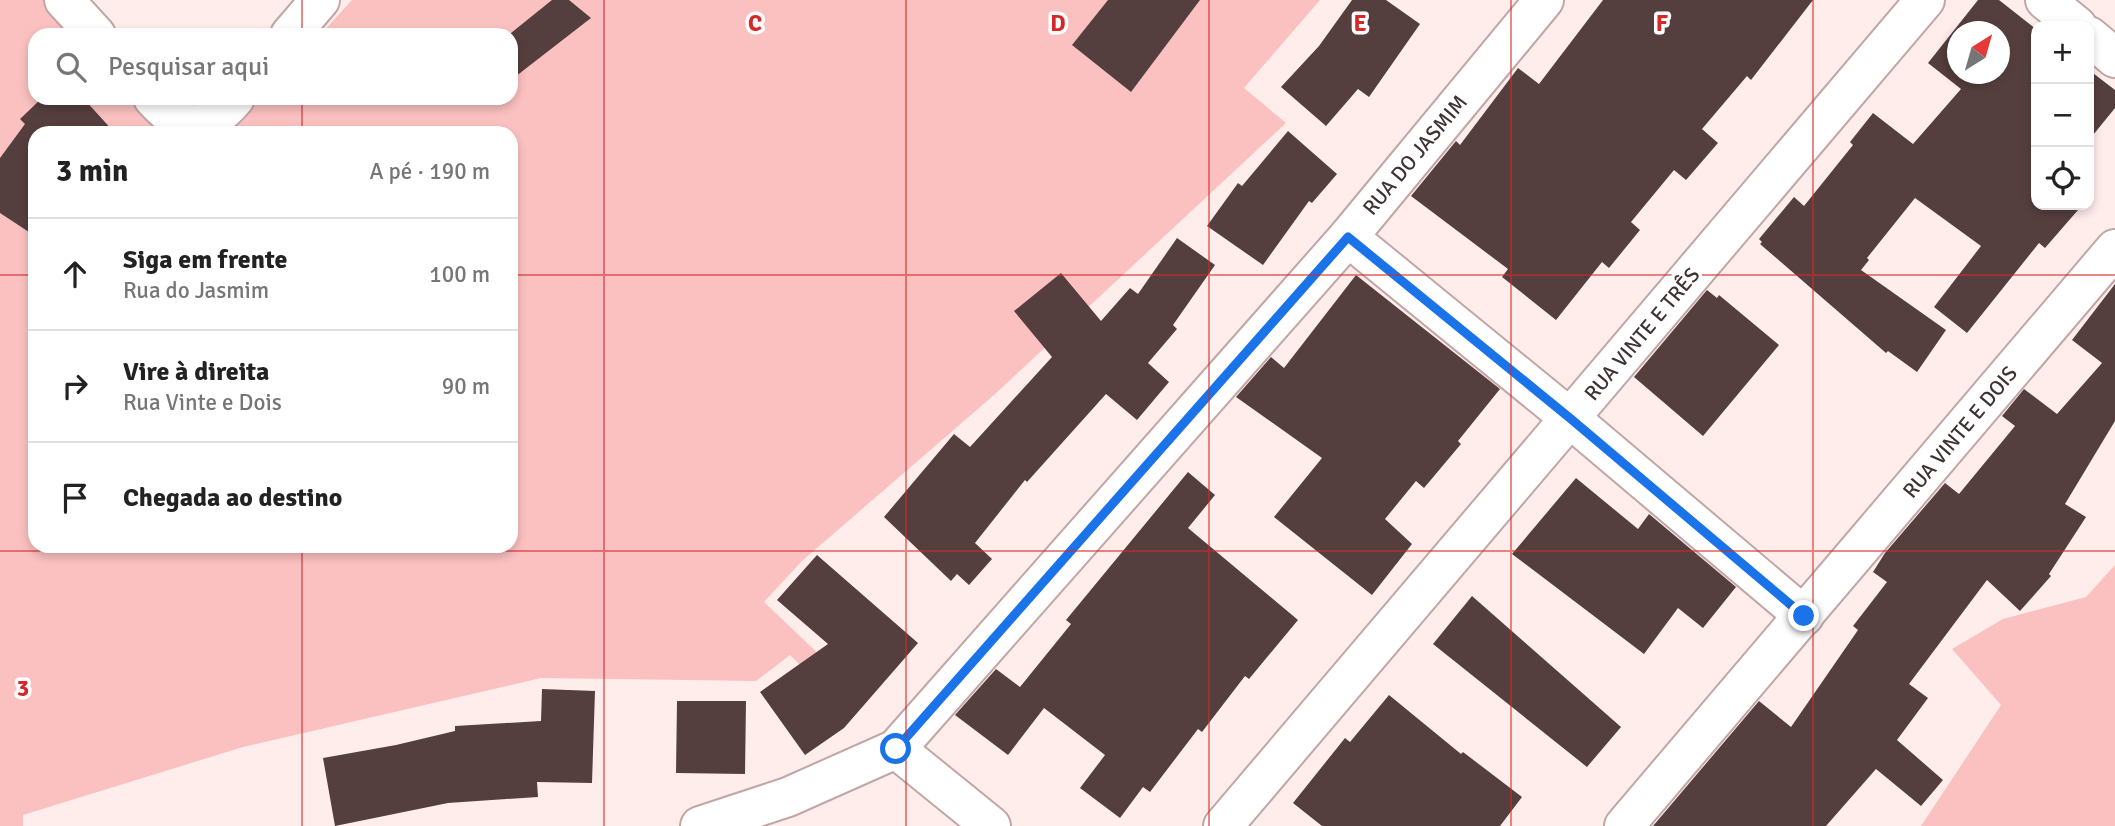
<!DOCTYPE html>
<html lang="pt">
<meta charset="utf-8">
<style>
:root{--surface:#fff;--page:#f6f6f6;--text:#222;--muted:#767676;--line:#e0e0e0}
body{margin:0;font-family:Signika,sans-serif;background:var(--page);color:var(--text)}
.controls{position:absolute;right:21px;top:21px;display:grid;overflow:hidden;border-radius:14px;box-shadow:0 4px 10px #0003}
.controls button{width:63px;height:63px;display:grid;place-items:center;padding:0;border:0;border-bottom:2px solid var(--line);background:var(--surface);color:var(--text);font:35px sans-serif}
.compass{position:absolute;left:1947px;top:21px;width:63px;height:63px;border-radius:50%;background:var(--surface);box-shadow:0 4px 10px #0003;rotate:37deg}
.stop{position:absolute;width:21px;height:21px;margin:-16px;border:5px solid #1a73e8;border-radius:50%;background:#fff}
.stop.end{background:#1a73e8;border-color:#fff;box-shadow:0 2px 7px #0008}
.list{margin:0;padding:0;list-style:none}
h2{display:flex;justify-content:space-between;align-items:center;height:91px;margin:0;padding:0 28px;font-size:30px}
h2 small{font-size:23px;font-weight:400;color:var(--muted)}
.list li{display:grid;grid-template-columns:46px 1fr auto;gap:21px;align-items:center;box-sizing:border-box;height:112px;padding:0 28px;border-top:2px solid var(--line)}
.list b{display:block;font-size:26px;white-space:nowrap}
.list p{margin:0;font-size:23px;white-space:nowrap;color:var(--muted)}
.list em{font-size:23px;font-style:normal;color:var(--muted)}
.icon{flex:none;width:38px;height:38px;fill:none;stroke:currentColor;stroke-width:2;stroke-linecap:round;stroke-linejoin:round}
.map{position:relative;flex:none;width:2115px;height:826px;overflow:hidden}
.search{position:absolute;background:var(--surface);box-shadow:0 4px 10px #0003;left:28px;top:28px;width:490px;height:77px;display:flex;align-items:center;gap:18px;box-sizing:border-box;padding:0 24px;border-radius:21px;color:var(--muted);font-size:26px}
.panel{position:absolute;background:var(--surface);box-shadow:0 4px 10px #0003;left:28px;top:126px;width:490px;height:427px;border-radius:21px}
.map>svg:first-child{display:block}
.green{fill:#fbc1c1}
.building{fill:#553e3e;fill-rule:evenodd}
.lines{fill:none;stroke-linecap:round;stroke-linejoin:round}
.street-casing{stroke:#c2a6a6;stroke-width:42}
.street{stroke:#fff;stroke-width:38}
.route{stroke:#1a73e8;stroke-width:9}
.grid{fill:none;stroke:#d62828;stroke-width:2;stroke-opacity:0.55}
.labels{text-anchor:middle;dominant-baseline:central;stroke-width:7;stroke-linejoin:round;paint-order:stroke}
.street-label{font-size:21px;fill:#3e3232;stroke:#fff}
.grid-label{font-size:23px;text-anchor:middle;font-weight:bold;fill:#d62828;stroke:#fff;stroke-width:7;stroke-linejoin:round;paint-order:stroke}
</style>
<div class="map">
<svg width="2115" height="826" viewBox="0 0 2115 826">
<rect width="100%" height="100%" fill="#ffedec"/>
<g class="green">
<polygon points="0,0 51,0 82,35 35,35 35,98 139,98 171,133 35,133 35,546 511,546 511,133 230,133 262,98 511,98 511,35 320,35 352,0 1320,0 1244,88 1286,123 994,395 802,561 764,602 825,660 819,684 790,655 756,681 541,678 243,747 23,815 23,826 0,826"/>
<polygon points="2115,565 2115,826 1921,826 2001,705 1952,649 2003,619 2086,597"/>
</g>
<g class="building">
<polygon points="552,0 569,0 591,18 511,80 511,33"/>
<polygon points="1108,0 1200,0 1131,92 1072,45"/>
<polygon points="1352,0 1386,0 1420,24 1369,97 1358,89 1326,126 1281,87 1319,46"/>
<polygon points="1603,0 1813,0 1751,80 1747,76 1702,129 1718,143 1686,180 1674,170 1631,222 1640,230 1609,268 1602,262 1556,320 1502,277 1508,269 1411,196 1456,141 1460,145 1518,68 1539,84"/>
<path d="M 1978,0 L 1999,0 L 2036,29 L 2036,205 L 2071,205 L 2078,210 L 2045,248 L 2039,243 L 1967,333 L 1934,307 L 1981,246 L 1915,198 L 1867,258 L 1869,260 L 1861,270 L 1946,330 L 1917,372 L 1888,351 L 1886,353 L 1760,244 L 1762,242 L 1759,239 L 1794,197 L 1804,206 L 1853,145 L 1850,142 L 1873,113 L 1913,144 L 1961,89 L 1928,63 ZM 1957,32 L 1999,32 L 1999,74 L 1957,74 Z"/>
<polygon points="2089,70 2115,90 2115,108 2089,140"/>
<polygon points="42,98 83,98 115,133 35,133 35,236 0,213 0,158 25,124 20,119"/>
<polygon points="1288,131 1337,174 1312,203 1309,201 1263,265 1207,226 1238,183 1242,186"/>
<polygon points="1177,238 1215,265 1173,325 1177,329 1148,363 1169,382 1137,420 1106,394 1027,482 1025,480 975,543 992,559 969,585 957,574 951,581 884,517 954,434 970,447 1052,357 1014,311 1061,273 1101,321 1130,288 1138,294"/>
<polygon points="1356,275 1500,389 1458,441 1461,444 1424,488 1416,481 1385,519 1412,544 1372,595 1274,517 1322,458 1236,397 1271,357 1284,368"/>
<polygon points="2115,284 2115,421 2065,504 2086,517 2049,574 2051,576 2020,611 1987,580 1909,684 1928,698 1897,740 1943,780 1921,806 1876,769 1826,826 1653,826 1759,701 1791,727 1858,630 1853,626 1887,582 1873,572 1885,553 1945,483 1959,494 2015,426 2002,416 2024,389 2057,414 2102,363 2072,340"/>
<polygon points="1707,290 1717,298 1719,295 1779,345 1703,436 1634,377"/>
<polygon points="1188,472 1215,495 1188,528 1298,620 1249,679 1245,676 1202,732 1198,729 1150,792 1143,787 1120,818 1080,788 1105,755 1044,708 1008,755 955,715 996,669 1020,687 1071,624 1066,620"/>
<polygon points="1576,478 1638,529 1649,514 1736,587 1703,628 1678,608 1644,654 1512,554"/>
<polygon points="817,555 918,643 844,728 805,755 760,692 828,644 777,600"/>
<polygon points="1472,596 1621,727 1587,767 1433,644"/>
<polygon points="542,689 595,691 592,783 537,782 538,797 448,803 335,826 323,758 396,745 455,731 455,726 541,721"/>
<polygon points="1389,695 1461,754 1463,752 1522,797 1500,826 1322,826 1293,803 1345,738 1350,742"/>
<polygon points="677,701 746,701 745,774 676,773"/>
</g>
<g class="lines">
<defs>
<g id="street">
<polyline points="64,0 96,35"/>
<polyline points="2045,0 2077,26"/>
<polyline points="290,35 320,0"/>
<polyline points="2089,36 2115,58"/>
<path d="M 153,98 C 184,132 204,134 235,98"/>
<polyline points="1348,237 1571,419 1804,616"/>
<polyline points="896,749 991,826"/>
<polyline points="700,826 788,797 896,749 1348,237 1544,0"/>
<polyline points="1223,826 1925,0"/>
<polyline points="1624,826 2115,249"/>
</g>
</defs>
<use href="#street" class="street-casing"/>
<use href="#street" class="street"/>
</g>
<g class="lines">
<polyline class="route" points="896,749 1348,237 1571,419 1804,616"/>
</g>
<path class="grid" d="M 302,0 L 302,35M 604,0 L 604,826M 906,0 L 906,826M 1209,0 L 1209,826M 1511,0 L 1511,826M 1813,0 L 1813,826M 302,98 L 302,133M 0,275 L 35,275M 511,275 L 2115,275M 302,546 L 302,826M 0,551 L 2115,551"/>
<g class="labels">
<g class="street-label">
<text transform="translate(1415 155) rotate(-50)">RUA DO JASMIM</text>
<text transform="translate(1642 334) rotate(-50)">RUA VINTE E TRÊS</text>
<text transform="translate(1960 432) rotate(-50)">RUA VINTE E DOIS</text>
</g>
</g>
<g class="grid-label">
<text x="755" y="31">C</text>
<text x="1058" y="31">D</text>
<text x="1360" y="31">E</text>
<text x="1662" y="31">F</text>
<text x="23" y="696">3</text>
</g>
</svg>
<div class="controls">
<button>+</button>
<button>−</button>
<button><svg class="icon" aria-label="locate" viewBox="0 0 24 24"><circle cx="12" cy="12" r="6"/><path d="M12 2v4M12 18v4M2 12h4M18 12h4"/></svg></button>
</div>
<svg class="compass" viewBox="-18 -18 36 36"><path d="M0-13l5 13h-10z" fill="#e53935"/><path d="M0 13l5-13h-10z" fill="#767676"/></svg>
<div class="stop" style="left:896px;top:749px"></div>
<div class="stop end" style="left:1804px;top:616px"></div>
<div class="search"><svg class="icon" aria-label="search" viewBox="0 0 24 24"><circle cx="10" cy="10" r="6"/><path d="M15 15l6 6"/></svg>Pesquisar aqui</div>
<section class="panel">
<h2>3 min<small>A pé · 190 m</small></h2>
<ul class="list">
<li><svg class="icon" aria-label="ahead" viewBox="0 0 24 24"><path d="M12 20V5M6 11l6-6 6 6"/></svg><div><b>Siga em frente</b><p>Rua do Jasmim</p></div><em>100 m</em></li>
<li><svg class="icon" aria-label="right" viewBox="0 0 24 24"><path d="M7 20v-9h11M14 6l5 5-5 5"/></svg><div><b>Vire à direita</b><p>Rua Vinte e Dois</p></div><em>90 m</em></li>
<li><svg class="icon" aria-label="arrive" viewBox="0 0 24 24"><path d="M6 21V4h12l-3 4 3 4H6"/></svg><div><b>Chegada ao destino</b></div></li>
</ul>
</section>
</div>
